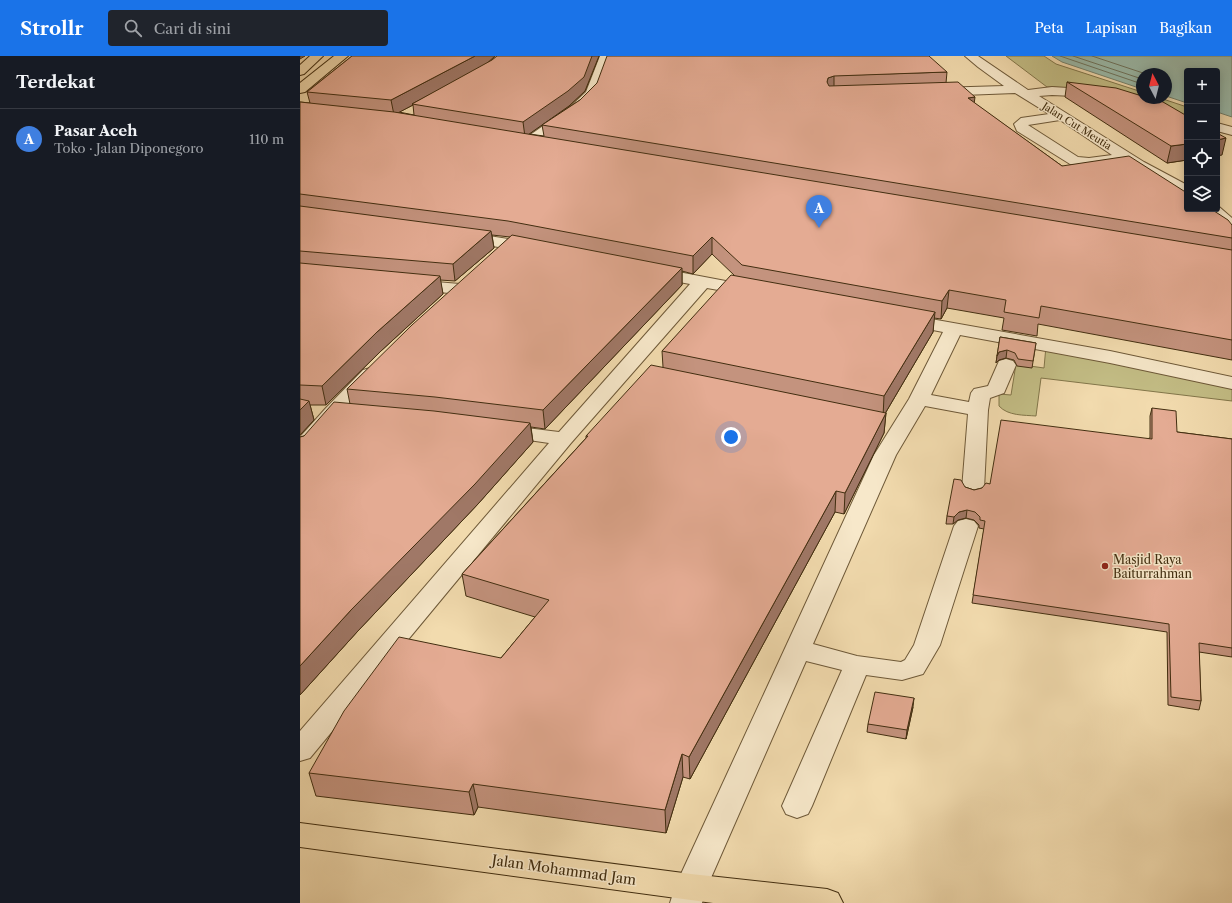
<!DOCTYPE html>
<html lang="id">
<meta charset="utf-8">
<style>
:root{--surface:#171b24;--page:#20242c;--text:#f1f3f6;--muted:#9ea1a6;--line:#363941;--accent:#1a73e8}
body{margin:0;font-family:"Libre Caslon Text",serif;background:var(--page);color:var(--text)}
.controls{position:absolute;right:12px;top:12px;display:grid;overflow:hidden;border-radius:4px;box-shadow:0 2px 10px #0003}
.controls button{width:36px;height:36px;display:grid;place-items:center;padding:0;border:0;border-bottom:1px solid var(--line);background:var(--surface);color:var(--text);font:20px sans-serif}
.compass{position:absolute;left:836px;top:12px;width:36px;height:36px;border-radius:50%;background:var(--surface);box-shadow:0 2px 10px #0003;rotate:353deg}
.you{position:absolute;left:431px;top:381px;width:14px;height:14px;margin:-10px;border:3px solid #fff;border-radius:50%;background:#1a73e8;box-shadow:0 0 0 6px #1a73e833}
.badge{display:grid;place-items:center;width:26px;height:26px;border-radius:50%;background:var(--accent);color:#fff;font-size:13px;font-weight:700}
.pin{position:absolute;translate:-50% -33px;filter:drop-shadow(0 1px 2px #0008)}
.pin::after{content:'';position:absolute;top:21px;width:14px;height:12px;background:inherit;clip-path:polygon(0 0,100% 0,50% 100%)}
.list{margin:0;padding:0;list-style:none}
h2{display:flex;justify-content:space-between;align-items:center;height:52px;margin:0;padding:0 16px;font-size:17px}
h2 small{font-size:13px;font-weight:400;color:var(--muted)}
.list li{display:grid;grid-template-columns:26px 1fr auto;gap:12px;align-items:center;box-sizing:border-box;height:60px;padding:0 16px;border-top:1px solid var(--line)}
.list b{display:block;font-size:15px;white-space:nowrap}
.list p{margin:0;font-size:13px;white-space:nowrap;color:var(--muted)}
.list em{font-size:13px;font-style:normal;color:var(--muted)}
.icon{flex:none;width:22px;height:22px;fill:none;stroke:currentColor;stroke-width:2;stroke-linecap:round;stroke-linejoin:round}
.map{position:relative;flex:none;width:932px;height:847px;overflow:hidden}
header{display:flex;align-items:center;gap:24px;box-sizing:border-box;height:56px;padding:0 20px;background:var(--accent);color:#fff}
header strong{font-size:19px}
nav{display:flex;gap:22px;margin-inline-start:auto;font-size:14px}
.search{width:280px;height:36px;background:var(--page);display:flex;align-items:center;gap:10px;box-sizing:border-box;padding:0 14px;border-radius:4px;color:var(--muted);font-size:15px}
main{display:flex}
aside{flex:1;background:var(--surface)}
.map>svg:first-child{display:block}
.green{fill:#c3bd85;stroke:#82764a}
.water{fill:#9bbbab;stroke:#77836d}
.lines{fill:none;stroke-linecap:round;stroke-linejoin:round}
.shore{stroke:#6e745e;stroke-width:1}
.minor-casing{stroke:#6e5938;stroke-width:2}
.major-casing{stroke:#422e10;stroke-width:2}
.minor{fill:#f7e8ca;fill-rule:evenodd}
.major{fill:#f2dbae;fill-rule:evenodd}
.wall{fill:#c4937e;stroke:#422e10;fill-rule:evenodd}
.shaded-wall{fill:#a07867;stroke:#422e10}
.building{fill:#e4ab93;stroke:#422e10}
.poi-dot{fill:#8f2418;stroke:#f7e8ca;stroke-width:1.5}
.labels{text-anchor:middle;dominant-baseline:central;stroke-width:3;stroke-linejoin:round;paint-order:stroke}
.far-street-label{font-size:10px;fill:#422e10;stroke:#f7e8ca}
.poi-label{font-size:12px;fill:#422e10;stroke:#f7e8ca;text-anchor:start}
.near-street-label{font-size:14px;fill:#422e10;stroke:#f7e8ca}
</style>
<header>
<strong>Strollr</strong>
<div class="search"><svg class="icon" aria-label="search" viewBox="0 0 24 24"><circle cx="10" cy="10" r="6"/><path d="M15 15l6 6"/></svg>Cari di sini</div>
<nav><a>Peta</a><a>Lapisan</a><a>Bagikan</a></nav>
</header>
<main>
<aside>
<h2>Terdekat<small></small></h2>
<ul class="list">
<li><span class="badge" style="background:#3f7fe0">A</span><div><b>Pasar Aceh</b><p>Toko · Jalan Diponegoro</p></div><em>110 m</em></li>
</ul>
</aside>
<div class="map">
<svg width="932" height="847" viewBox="0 0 932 847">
<rect width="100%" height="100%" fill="#f2dbae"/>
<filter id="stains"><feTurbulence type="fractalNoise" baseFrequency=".005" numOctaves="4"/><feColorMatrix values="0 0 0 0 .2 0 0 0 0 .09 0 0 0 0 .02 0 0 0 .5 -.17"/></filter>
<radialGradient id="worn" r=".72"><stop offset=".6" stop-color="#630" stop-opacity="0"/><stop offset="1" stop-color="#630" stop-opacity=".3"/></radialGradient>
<g class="green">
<polygon points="706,0 744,0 756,8 842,36 842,42 860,42 887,51 887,66 798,33 747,31"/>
<path d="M 746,290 L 932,330 L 932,345 L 741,322 L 736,360 C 724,359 708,360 699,350 L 699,338 L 711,339 L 716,308 L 744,312 Z"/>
</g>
<polygon class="water" points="752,0 932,0 932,61 917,56 917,15 887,15 887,47 866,40 866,18 842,18 842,33 762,6"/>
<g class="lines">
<g class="shore">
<polyline points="760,0 842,28"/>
<polyline points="773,0 842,23"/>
<polyline points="792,0 846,18"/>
</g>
<defs>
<g id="minor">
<polygon points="300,0 312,0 297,40 280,57 233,90 228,91 223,90 221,87 223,84 270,51 286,36"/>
<path d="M 665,0 L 678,0 L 728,34 L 752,31 L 800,34 L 801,37 L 800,40 L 795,41 L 752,39 L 739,40 L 844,106 L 887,129 L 887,140 L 865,130 L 822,105 L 789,110 L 770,108 L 717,75 L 714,68 L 721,62 L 749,58 L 715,37 L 637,40 L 632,39 L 631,36 L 632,33 L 637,32 L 704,30 L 678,11 ZM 760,64 L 812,99 L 789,102 L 778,101 L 728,69 Z"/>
<polygon points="917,67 932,71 932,79 917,75"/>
<polygon points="917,149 932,162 932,176 926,174 906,153 917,153"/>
<polygon points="163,176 234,187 240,188 242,192 240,196 234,197 157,184 155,181 157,178"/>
<polygon points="352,211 452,230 458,231 461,235 458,239 452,240 407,232 271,387 10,702 0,705 0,675 249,387 195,379 192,375 195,371 202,369 259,376 390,228 346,220 343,216 346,212"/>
<polygon points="112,224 160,228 166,229 169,233 166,237 160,238 106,233 103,229 106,225"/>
<polygon points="603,258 810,295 932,321 932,333 810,307 660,279 631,339 669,346 671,337 674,333 688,330 699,305 706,303 713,305 716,309 704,337 690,342 688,354 684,433 681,438 673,440 665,438 662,433 668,358 625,350 596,399 513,588 557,600 601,606 605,604 614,589 654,470 658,465 666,463 674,465 678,470 640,589 623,618 602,624 566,619 512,750 508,758 497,762 486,758 482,750 542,614 506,605 407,831 402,847 370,847 375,831 574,399 609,343 643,276 597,267 594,263 597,259"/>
<polygon points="70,312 77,314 80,318 77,322 39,361 8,399 0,400 0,381 25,353 63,314"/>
</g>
<g id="major">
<polygon points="10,0 23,0 4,18 0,19 0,9"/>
<polygon points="34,0 48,0 5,36 0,37 0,27"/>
<polygon points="0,767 391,818 527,833 538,837 543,847 413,847 0,791"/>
</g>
</defs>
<use href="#minor" class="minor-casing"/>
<use href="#major" class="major-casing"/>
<use href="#minor" class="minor"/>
<use href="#major" class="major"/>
</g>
<g class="wall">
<path d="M 52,0 L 195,0 L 187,7 L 192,4 L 197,0 L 299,0 L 285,35 L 269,50 L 229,78 L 244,80 L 242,69 L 280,44 L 297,27 L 647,16 L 646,27 L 762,110 L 932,169 L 932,304 L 738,268 L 737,280 L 702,274 L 704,262 L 647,252 L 641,263 L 634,262 L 633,276 L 586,356 L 584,377 L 544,458 L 535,456 L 390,723 L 383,721 L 366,777 L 178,751 L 174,759 L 16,740 L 9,717 L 201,602 L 235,561 L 166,540 L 162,518 L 286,382 L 286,380 L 363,311 L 362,295 L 435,220 L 412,198 L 393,218 L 382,215 L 382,229 L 245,373 L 231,371 L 233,386 L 178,448 L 57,576 L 0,639 L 0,381 L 4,380 L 50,348 L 47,333 L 210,181 L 192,179 L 194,192 L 155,225 L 140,224 L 143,238 L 81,295 L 26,349 L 10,349 L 14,364 L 0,379 L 0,46 L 10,47 L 7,36 ZM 113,49 L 114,59 L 99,56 Z"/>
<polygon points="767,26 887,60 887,104 867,107 765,41"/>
<polygon points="700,281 736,287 732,312 717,310 714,304 706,302 699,304 696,307"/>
<polygon points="852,352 877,376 932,383 932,601 899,596 901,645 899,654 868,649 867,576 672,547 684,473 679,472 679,469 674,464 666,462 658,464 653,468 646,468 647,460 665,431 674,434 682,432 690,428 850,382 850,360"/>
<polygon points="613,651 606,683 567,676 568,668"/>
</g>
<g class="shaded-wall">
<polygon points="0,0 5,0 0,3"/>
<polygon points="175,0 195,0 184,10 112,48 113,49 94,59 91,44"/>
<polygon points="292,0 299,0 285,35 269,50 225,81 223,66"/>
<polygon points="534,20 534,34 528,37 527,26 528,22"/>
<polygon points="675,41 673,56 668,42"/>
<polygon points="926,82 922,99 917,100 917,84"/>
<polygon points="887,88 887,104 867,107 871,90"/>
<polygon points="191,175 194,192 155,225 153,208"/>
<polygon points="412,181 412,198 393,218 393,200"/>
<polygon points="382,212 382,229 245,373 243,354"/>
<polygon points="140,220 143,238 81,295 26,349 22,330 77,276"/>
<polygon points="649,234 647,252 641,263 642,245"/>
<polygon points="635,256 633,276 583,361 584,340"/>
<polygon points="707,294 706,302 699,304 696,307 697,300 699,296"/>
<polygon points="9,345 14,364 0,379 0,354"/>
<polygon points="586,357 584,377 544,458 545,437"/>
<polygon points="230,367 233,386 178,448 57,576 0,639 0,610 51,554"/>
<polygon points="536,435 535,456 390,723 389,701"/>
<polygon points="667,454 666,462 658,464 653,468 654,461 659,456"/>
<polygon points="614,642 613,651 606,683 607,674"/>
<polygon points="382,698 383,721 366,777 365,754"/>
<polygon points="173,728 178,751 174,759 169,736"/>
</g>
<g class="building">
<polygon points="52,0 175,0 91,44 7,36"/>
<polygon points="197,0 292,0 284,21 268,35 223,66 112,48 192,4"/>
<polygon points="307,0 629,0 647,16 534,20 528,22 527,26 529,30 658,26 675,41 668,42 762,110 829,100 887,137 887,153 911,153 928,164 932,169 932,182 242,69 280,44 297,27"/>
<polygon points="767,26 816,32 842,40 842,42 850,42 863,46 887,60 887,88 871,90"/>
<polygon points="0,46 94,56 932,194 932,284 741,250 739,262 704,256 706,244 649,234 642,245 442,209 412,181 393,200 208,165 0,138"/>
<polygon points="917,77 926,82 917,84"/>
<polygon points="0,150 191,175 153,208 0,195"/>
<polygon points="212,179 382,212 243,354 135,341 47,333 112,269"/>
<polygon points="0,207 140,220 77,276 22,330 0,329"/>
<polygon points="431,219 635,256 584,340 362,295"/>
<polygon points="700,281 736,287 733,305 718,303 715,297 707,294 699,296 697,300"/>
<polygon points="351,309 586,357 545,437 536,435 389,701 382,698 365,754 173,728 169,736 9,717 44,655 99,581 201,602 249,544 162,518 288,380 286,380"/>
<polygon points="0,343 9,345 0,354"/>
<polygon points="34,346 134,355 230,367 175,428 51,554 0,610 0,381 4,380"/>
<polygon points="852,352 876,355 877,376 932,383 932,592 899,587 901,645 871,641 869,568 673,539 685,465 680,464 680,461 675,456 667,454 659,456 654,461 647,460 654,423 661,424 665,431 674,434 682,432 686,427 690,428 701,364 852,383"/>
<polygon points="575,636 614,642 607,674 568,668"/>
</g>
<circle class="poi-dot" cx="805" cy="510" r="4"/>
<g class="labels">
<g class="far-street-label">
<text transform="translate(777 70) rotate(32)">Jalan Cut Meutia</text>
</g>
<g class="poi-label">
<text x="813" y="503">Masjid Raya<tspan x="813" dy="14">Baiturrahman</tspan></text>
</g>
<g class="near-street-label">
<text transform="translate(264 814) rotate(8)">Jalan Mohammad Jam</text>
</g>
</g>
<rect width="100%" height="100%" filter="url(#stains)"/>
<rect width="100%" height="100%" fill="url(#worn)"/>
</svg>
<div class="controls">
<button>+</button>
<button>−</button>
<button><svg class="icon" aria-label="locate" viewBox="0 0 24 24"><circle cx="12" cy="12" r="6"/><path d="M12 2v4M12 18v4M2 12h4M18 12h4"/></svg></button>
<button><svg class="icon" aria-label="layers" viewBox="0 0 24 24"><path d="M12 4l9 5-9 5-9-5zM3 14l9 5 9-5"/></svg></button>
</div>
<svg class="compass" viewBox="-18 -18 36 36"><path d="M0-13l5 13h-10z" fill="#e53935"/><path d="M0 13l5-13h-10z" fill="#9ea1a6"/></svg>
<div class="you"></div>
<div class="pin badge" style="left:519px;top:172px;background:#3f7fe0">A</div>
</div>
</main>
